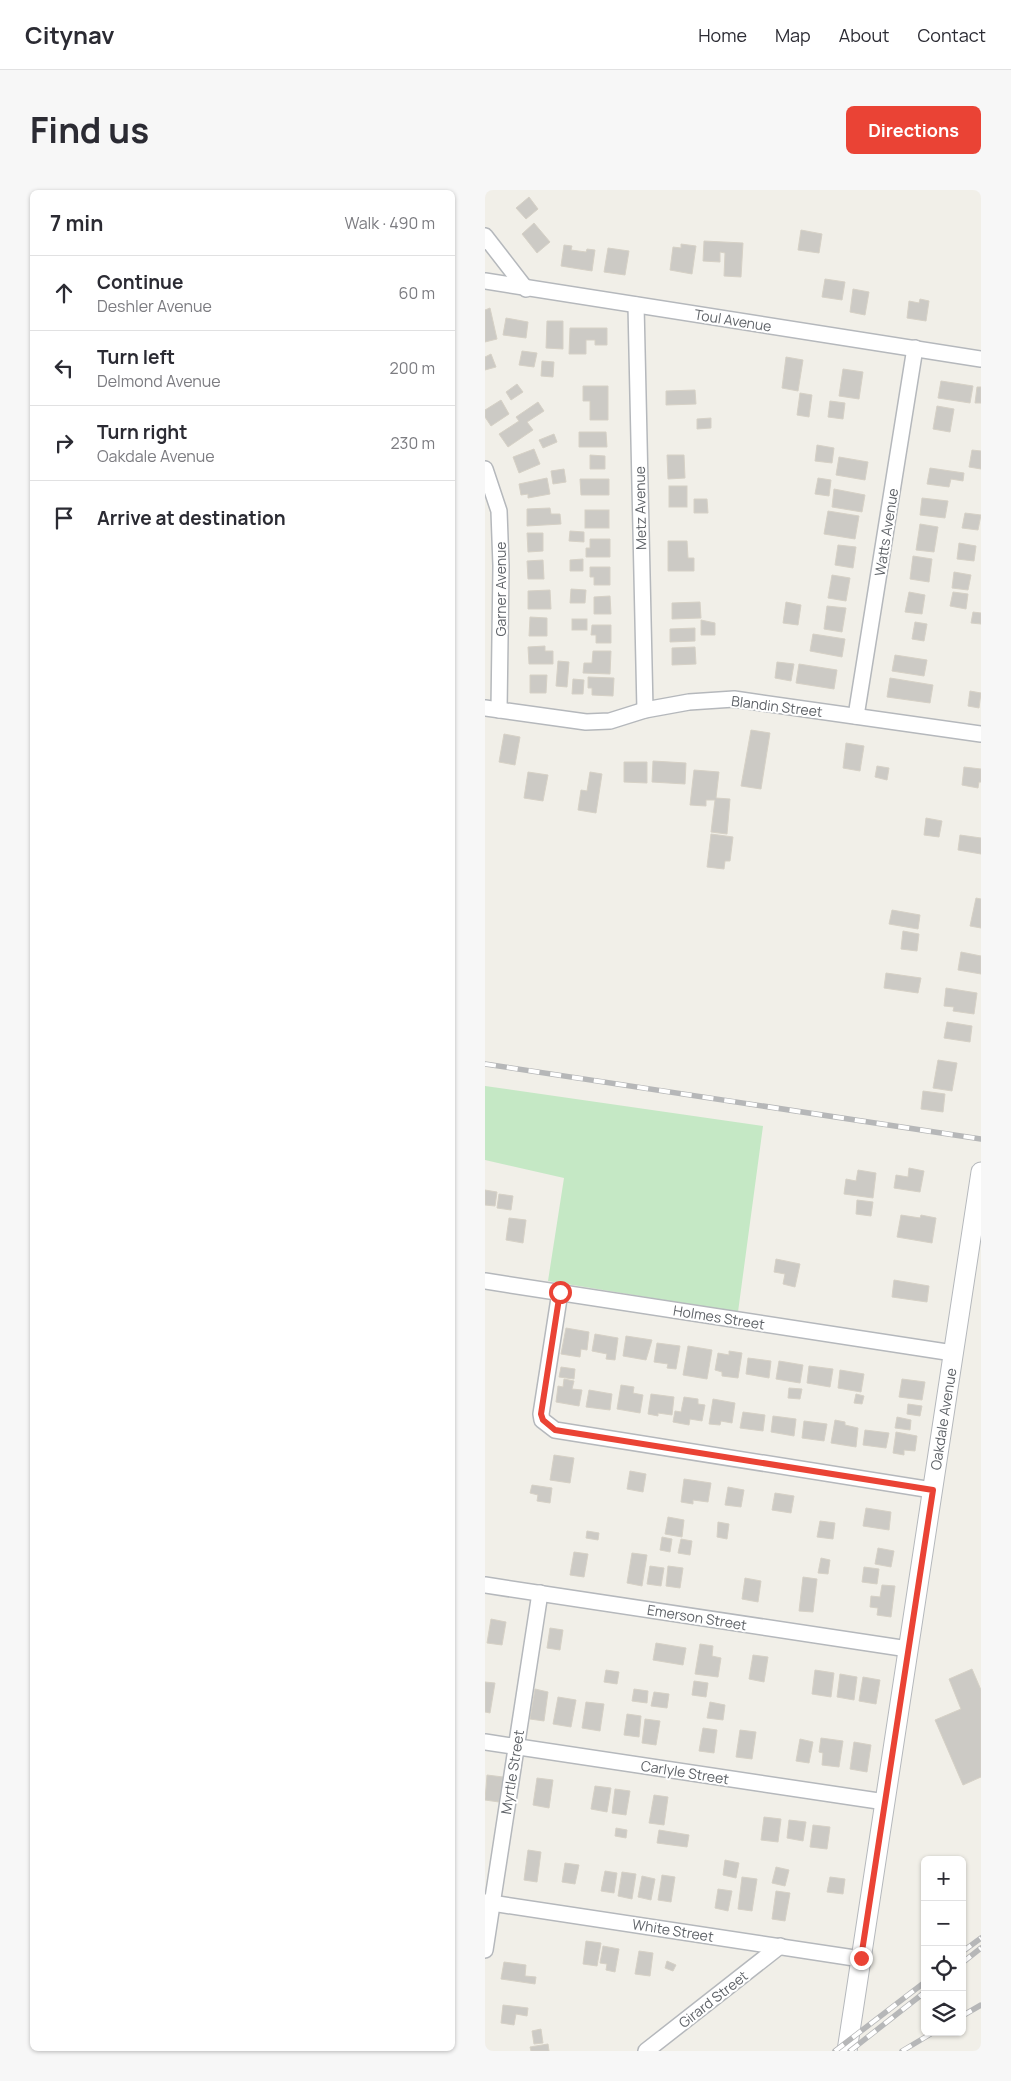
<!DOCTYPE html>
<meta charset="utf-8">
<style>
:root{--surface:#fff;--page:#f7f7f7;--text:#2b2b33;--muted:#7c7c81;--line:#e1e1e2;--accent:#ea4335}
body{margin:0;font-family:Manrope,sans-serif;background:var(--page);color:var(--text)}
.controls{position:absolute;right:15px;bottom:15px;display:grid;overflow:hidden;border-radius:8px;box-shadow:0 1px 4px #0004}
.controls button{width:45px;height:45px;display:grid;place-items:center;padding:0;border:0;border-bottom:1px solid var(--line);background:var(--surface);color:var(--text);font:25px sans-serif}
.stop{position:absolute;width:15px;height:15px;margin:-11px;border:4px solid #ea4335;border-radius:50%;background:#fff}
.stop.end{background:#ea4335;border-color:#fff;box-shadow:0 1px 5px #0008}
.list{margin:0;padding:0;list-style:none}
h2{display:flex;justify-content:space-between;align-items:center;height:65px;margin:0;padding:0 20px;font-size:21px}
h2 small{font-size:16px;font-weight:400;color:var(--muted)}
.list li{display:grid;grid-template-columns:32px 1fr auto;gap:15px;align-items:center;box-sizing:border-box;height:75px;padding:0 20px;border-top:1px solid var(--line)}
.list b{display:block;font-size:19px;white-space:nowrap}
.list p{margin:0;font-size:16px;white-space:nowrap;color:var(--muted)}
.list em{font-size:16px;font-style:normal;color:var(--muted)}
.icon{flex:none;width:28px;height:28px;fill:none;stroke:currentColor;stroke-width:2;stroke-linecap:round;stroke-linejoin:round}
.map{position:relative;flex:none;width:496px;height:1861px;overflow:hidden;border-radius:8px}
header{display:flex;align-items:center;gap:30px;box-sizing:border-box;height:70px;padding:0 25px;background:var(--surface);border-bottom:1px solid var(--line)}
header strong{font-size:24px}
nav{display:flex;gap:28px;margin-inline-start:auto;font-size:18px}
.intro{display:flex;align-items:center;justify-content:space-between;box-sizing:border-box;height:120px;padding:0 30px}
h1{margin:0;font-size:35px}
.button{padding:12px 22px;border-radius:8px;background:var(--accent);color:#fff;font-size:18px;font-weight:700}
main{display:flex;gap:30px;padding:0 30px}
aside{flex:1;background:var(--surface);border-radius:8px;box-shadow:0 1px 4px #0004}
.map>svg:first-child{display:block}
.green{fill:#c5e8c5}
.building{fill:#cccac5;stroke:#d6d1c6}
.lines{fill:none;stroke-linecap:round;stroke-linejoin:round}
.minor-casing{stroke:#b5b8bc;stroke-width:18}
.tertiary-casing{stroke:#b5b8bc;stroke-width:21}
.minor{stroke:#fff;stroke-width:15}
.tertiary{stroke:#fff;stroke-width:19}
.rail-casing{stroke:#b6b7b8;stroke-width:5.5}
.rail{stroke:#fff;stroke-width:4;stroke-dasharray:11;stroke-linecap:butt}
.route{stroke:#ea4335;stroke-width:6}
.labels{text-anchor:middle;dominant-baseline:central;stroke-width:4;stroke-linejoin:round;paint-order:stroke}
.street-label{font-size:14px;fill:#5f6368;stroke:#fff}
</style>
<header>
<strong>Citynav</strong>
<nav><a>Home</a><a>Map</a><a>About</a><a>Contact</a></nav>
</header>
<div class="intro"><h1>Find us</h1><a class="button">Directions</a></div>
<main>
<aside>
<h2>7 min<small>Walk · 490 m</small></h2>
<ul class="list">
<li><svg class="icon" aria-label="ahead" viewBox="0 0 24 24"><path d="M12 20V5M6 11l6-6 6 6"/></svg><div><b>Continue</b><p>Deshler Avenue</p></div><em>60 m</em></li>
<li><svg class="icon" aria-label="left" viewBox="0 0 24 24"><path d="M17 20v-9H6M10 6l-5 5 5 5"/></svg><div><b>Turn left</b><p>Delmond Avenue</p></div><em>200 m</em></li>
<li><svg class="icon" aria-label="right" viewBox="0 0 24 24"><path d="M7 20v-9h11M14 6l5 5-5 5"/></svg><div><b>Turn right</b><p>Oakdale Avenue</p></div><em>230 m</em></li>
<li><svg class="icon" aria-label="arrive" viewBox="0 0 24 24"><path d="M6 21V4h12l-3 4 3 4H6"/></svg><div><b>Arrive at destination</b></div></li>
</ul>
</aside>
<div class="map">
<svg width="496" height="1861" viewBox="0 0 496 1861">
<rect width="100%" height="100%" fill="#f1efe8"/>
<polygon class="green" points="0,896 278,936 253,1122 63,1091 79,988 0,970"/>
<g class="building">
<polygon points="44,7 53,19 41,29 31,18"/>
<polygon points="49,33 65,52 52,63 37,44"/>
<polygon points="316,40 337,44 334,63 313,60"/>
<polygon points="219,51 258,53 256,87 239,86 240,63 235,62 235,72 218,71"/>
<polygon points="196,54 211,56 207,84 185,80 188,57 196,58"/>
<polygon points="79,55 87,56 86,60 101,62 102,59 110,60 107,81 76,76"/>
<polygon points="123,58 144,61 140,85 119,82"/>
<polygon points="340,89 360,92 357,110 337,107"/>
<polygon points="368,99 384,102 380,125 365,122"/>
<polygon points="435,109 444,111 441,131 422,128 424,111 434,113"/>
<polygon points="5,118 12,149 0,152 0,120"/>
<polygon points="21,128 43,132 41,148 18,145"/>
<polygon points="62,131 78,131 78,159 61,158"/>
<polygon points="85,138 122,138 122,155 110,155 110,150 101,150 101,164 84,164"/>
<polygon points="37,161 52,163 49,177 34,175"/>
<polygon points="6,164 11,177 0,180 0,167"/>
<polygon points="301,167 318,170 313,201 297,198"/>
<polygon points="57,171 69,172 68,187 56,186"/>
<polygon points="358,179 378,182 374,209 354,206"/>
<polygon points="456,191 488,196 485,213 453,208"/>
<polygon points="32,194 38,202 26,210 21,202"/>
<polygon points="98,196 123,196 123,230 105,230 105,211 98,211"/>
<polygon points="492,197 496,197 496,213 490,213"/>
<polygon points="210,200 211,214 181,215 181,201"/>
<polygon points="315,203 327,205 324,227 312,225"/>
<polygon points="16,210 24,224 6,236 0,227 0,220"/>
<polygon points="345,211 360,213 358,229 343,227"/>
<polygon points="53,212 59,221 42,232 48,240 23,257 14,244 34,231 31,227"/>
<polygon points="452,216 469,219 465,242 448,239"/>
<polygon points="226,228 226,238 212,239 212,229"/>
<polygon points="94,242 121,242 122,257 94,257"/>
<polygon points="69,244 72,252 58,258 54,250"/>
<polygon points="332,255 349,258 347,273 330,271"/>
<polygon points="49,259 55,274 34,283 28,267"/>
<polygon points="487,260 496,261 496,279 484,277"/>
<polygon points="105,265 120,266 120,279 105,279"/>
<polygon points="182,265 199,265 200,288 183,289"/>
<polygon points="354,267 383,272 380,290 351,285"/>
<polygon points="445,278 479,283 478,291 466,289 464,297 442,294"/>
<polygon points="79,279 81,292 68,294 66,281"/>
<polygon points="62,288 65,304 43,308 43,304 36,305 34,294"/>
<polygon points="333,288 346,290 344,306 330,304"/>
<polygon points="95,289 124,289 124,305 96,305"/>
<rect x="184" y="296" width="18" height="21"/>
<polygon points="349,299 380,305 377,322 347,317"/>
<polygon points="437,308 463,311 460,328 435,325"/>
<polygon points="209,309 222,309 223,323 209,323"/>
<polygon points="65,318 66,324 75,324 76,334 42,336 42,319"/>
<rect x="100" y="320" width="24" height="18"/>
<polygon points="343,321 374,326 370,349 339,344"/>
<polygon points="480,323 496,325 493,340 477,338"/>
<polygon points="435,334 453,337 449,362 431,360"/>
<polygon points="85,341 99,342 99,352 84,351"/>
<polygon points="42,343 58,343 58,361 43,362"/>
<polygon points="105,349 125,349 125,367 101,367 101,358 105,358"/>
<polygon points="183,351 202,351 203,368 209,368 209,381 183,381"/>
<polygon points="474,353 491,356 489,371 472,369"/>
<polygon points="353,355 371,357 368,378 350,375"/>
<polygon points="428,366 447,369 444,392 425,389"/>
<polygon points="98,369 98,381 85,381 85,370"/>
<polygon points="58,370 59,389 43,389 42,371"/>
<polygon points="105,377 125,377 125,395 109,395 109,387 105,387"/>
<polygon points="469,382 486,385 483,400 467,398"/>
<polygon points="347,385 365,388 361,411 343,408"/>
<polygon points="86,399 101,400 100,413 85,413"/>
<polygon points="65,400 66,419 43,419 43,401"/>
<polygon points="424,402 440,405 437,424 420,422"/>
<polygon points="468,402 483,404 481,419 465,416"/>
<polygon points="125,406 126,424 109,424 109,407"/>
<polygon points="215,412 216,428 187,429 187,413"/>
<polygon points="301,412 316,415 313,435 298,433"/>
<polygon points="342,416 361,418 357,442 339,439"/>
<polygon points="488,422 496,423 496,434 486,433"/>
<polygon points="45,427 62,428 62,446 44,446"/>
<rect x="87" y="429" width="15" height="11"/>
<polygon points="216,430 230,433 230,445 216,445"/>
<polygon points="430,432 442,434 439,451 427,449"/>
<polygon points="107,435 126,435 126,453 111,453 111,445 106,445"/>
<polygon points="210,438 210,451 185,452 185,439"/>
<polygon points="328,444 360,449 357,467 325,461"/>
<polygon points="60,456 60,461 68,461 68,474 44,474 43,457"/>
<polygon points="210,457 211,474 187,475 187,458"/>
<polygon points="108,461 126,461 125,484 98,483 99,473 107,473"/>
<polygon points="410,465 442,470 439,486 407,481"/>
<polygon points="73,471 84,472 82,497 71,496"/>
<polygon points="292,472 309,474 306,491 290,488"/>
<polygon points="314,474 352,480 349,499 311,493"/>
<polygon points="45,485 62,485 61,503 45,503"/>
<polygon points="103,487 129,488 128,506 107,505 107,498 103,498"/>
<polygon points="405,488 448,495 445,513 402,507"/>
<polygon points="88,489 99,490 98,504 87,504"/>
<polygon points="485,501 496,503 494,518 483,516"/>
<polygon points="266,540 285,543 276,599 256,596"/>
<polygon points="19,544 35,547 30,575 14,572"/>
<polygon points="361,553 379,556 375,581 358,578"/>
<polygon points="168,571 201,573 200,594 167,592"/>
<polygon points="139,572 162,572 162,593 139,592"/>
<polygon points="392,576 404,578 402,590 390,587"/>
<polygon points="479,577 496,579 496,592 494,592 493,598 477,595"/>
<polygon points="209,580 234,582 231,608 245,609 242,644 226,642 230,610 221,610 221,616 205,615"/>
<polygon points="43,582 63,585 58,611 39,608"/>
<polygon points="105,582 117,584 111,623 93,620 96,600 102,601"/>
<polygon points="441,628 457,631 454,647 439,645"/>
<polygon points="226,644 248,647 245,671 240,671 239,679 222,677"/>
<polygon points="475,645 496,648 496,664 473,660"/>
<polygon points="491,708 496,709 496,738 485,736"/>
<polygon points="407,720 435,725 433,739 404,734"/>
<polygon points="418,741 434,744 432,761 416,759"/>
<polygon points="476,762 496,766 496,784 473,780"/>
<polygon points="401,783 436,788 433,803 399,798"/>
<polygon points="461,798 492,803 489,824 468,821 469,817 459,816"/>
<polygon points="462,832 487,836 485,852 459,848"/>
<polygon points="453,870 472,873 467,901 448,898"/>
<polygon points="438,901 460,904 458,922 436,919"/>
<polygon points="424,978 439,981 435,1002 409,998 411,985 423,987"/>
<polygon points="373,980 391,983 388,1008 359,1004 361,989 371,991"/>
<polygon points="0,1000 12,1002 10,1016 0,1015"/>
<polygon points="14,1004 28,1006 26,1020 12,1018"/>
<polygon points="372,1010 388,1012 386,1026 371,1024"/>
<polygon points="416,1025 435,1028 436,1025 451,1028 447,1053 412,1047"/>
<polygon points="24,1028 41,1030 38,1053 21,1050"/>
<polygon points="291,1069 315,1074 310,1097 298,1094 300,1084 289,1082"/>
<polygon points="409,1090 444,1096 442,1112 407,1107"/>
<polygon points="81,1138 104,1142 102,1160 96,1159 95,1167 76,1164"/>
<polygon points="110,1144 133,1148 130,1170 121,1169 122,1164 107,1161"/>
<polygon points="141,1146 167,1150 161,1170 138,1166"/>
<polygon points="172,1153 195,1156 191,1179 182,1178 183,1174 169,1172"/>
<polygon points="203,1156 227,1160 222,1189 198,1185"/>
<polygon points="244,1161 257,1163 253,1188 237,1186 237,1182 230,1180 233,1163 244,1165"/>
<polygon points="263,1168 286,1171 284,1188 261,1184"/>
<polygon points="294,1171 318,1175 315,1193 291,1189"/>
<polygon points="324,1176 348,1179 345,1197 322,1193"/>
<polygon points="76,1177 90,1179 89,1189 74,1187"/>
<polygon points="355,1180 379,1184 376,1202 353,1198"/>
<polygon points="79,1189 89,1191 87,1199 97,1200 94,1216 71,1212 73,1196 78,1197"/>
<polygon points="417,1189 440,1192 437,1210 414,1207"/>
<polygon points="136,1195 149,1197 148,1203 158,1205 155,1223 132,1219"/>
<polygon points="304,1198 317,1199 315,1209 303,1208"/>
<polygon points="104,1200 127,1204 125,1220 101,1217"/>
<polygon points="166,1204 189,1207 187,1225 173,1223 173,1226 163,1224"/>
<polygon points="371,1204 379,1206 377,1214 369,1213"/>
<polygon points="199,1207 213,1209 213,1214 220,1215 217,1231 205,1229 204,1235 188,1232 190,1221 196,1222"/>
<polygon points="228,1209 250,1213 247,1233 236,1231 235,1235 224,1234"/>
<polygon points="423,1214 437,1216 435,1226 422,1224"/>
<polygon points="258,1222 280,1225 278,1241 255,1238"/>
<polygon points="288,1226 311,1229 309,1246 286,1242"/>
<polygon points="412,1227 426,1230 425,1240 410,1238"/>
<polygon points="350,1230 360,1232 360,1235 373,1238 371,1257 346,1253"/>
<polygon points="319,1231 342,1234 339,1251 317,1248"/>
<polygon points="380,1240 404,1243 401,1258 378,1255"/>
<polygon points="411,1242 432,1246 430,1261 419,1260 419,1265 408,1263"/>
<polygon points="69,1265 89,1268 85,1293 65,1290"/>
<polygon points="145,1281 161,1284 158,1302 142,1299"/>
<polygon points="199,1289 226,1293 223,1312 208,1310 208,1314 196,1312"/>
<polygon points="47,1295 67,1298 65,1313 52,1311 53,1305 45,1303"/>
<polygon points="243,1297 259,1300 256,1317 240,1315"/>
<polygon points="290,1303 309,1306 306,1323 287,1320"/>
<polygon points="381,1318 406,1322 404,1340 378,1336"/>
<polygon points="183,1327 199,1330 197,1347 180,1344"/>
<polygon points="335,1331 350,1333 348,1349 332,1347"/>
<polygon points="233,1332 244,1334 242,1349 232,1347"/>
<polygon points="102,1341 114,1343 113,1350 101,1348"/>
<polygon points="177,1347 187,1349 185,1362 175,1360"/>
<polygon points="196,1349 207,1351 205,1365 193,1363"/>
<polygon points="393,1358 409,1361 406,1377 390,1374"/>
<polygon points="89,1362 103,1364 99,1387 85,1385"/>
<polygon points="147,1363 162,1365 157,1396 142,1393"/>
<polygon points="336,1368 345,1370 343,1384 333,1383"/>
<polygon points="165,1376 179,1378 176,1396 162,1394"/>
<polygon points="183,1376 198,1378 195,1398 181,1396"/>
<polygon points="379,1377 394,1379 392,1394 377,1392"/>
<polygon points="318,1387 332,1389 328,1422 314,1421"/>
<polygon points="260,1388 276,1391 273,1412 257,1409"/>
<polygon points="397,1395 410,1396 406,1427 392,1425 393,1418 385,1417 386,1406 395,1407"/>
<polygon points="6,1429 21,1432 17,1455 2,1453"/>
<polygon points="65,1438 78,1440 75,1460 62,1458"/>
<polygon points="171,1453 201,1458 198,1475 168,1470"/>
<polygon points="215,1454 228,1456 227,1466 236,1468 233,1487 210,1484"/>
<polygon points="268,1465 283,1467 279,1492 264,1489"/>
<polygon points="487,1479 496,1500 496,1587 478,1595 450,1530 476,1519 464,1489"/>
<polygon points="121,1480 134,1482 132,1494 119,1492"/>
<polygon points="330,1480 349,1483 346,1507 327,1504"/>
<polygon points="355,1484 372,1487 369,1510 352,1507"/>
<polygon points="378,1487 395,1490 391,1514 374,1511"/>
<polygon points="209,1491 223,1493 221,1507 207,1505"/>
<polygon points="0,1492 10,1493 5,1523 0,1522"/>
<polygon points="50,1499 63,1502 59,1531 45,1529"/>
<polygon points="149,1499 163,1501 162,1513 147,1511"/>
<polygon points="169,1502 184,1504 182,1518 166,1516"/>
<polygon points="73,1507 91,1510 86,1537 68,1534"/>
<polygon points="101,1512 119,1514 115,1541 97,1538"/>
<polygon points="225,1512 240,1515 238,1530 222,1528"/>
<polygon points="142,1524 156,1526 154,1547 139,1545"/>
<polygon points="160,1529 175,1531 171,1555 157,1553"/>
<polygon points="218,1538 232,1540 229,1563 214,1561"/>
<polygon points="255,1540 271,1542 267,1569 251,1567"/>
<polygon points="336,1548 358,1551 354,1577 337,1575 338,1563 334,1562"/>
<polygon points="315,1549 328,1552 324,1573 311,1571"/>
<polygon points="369,1552 386,1555 382,1582 365,1579"/>
<polygon points="2,1585 18,1587 14,1612 0,1610"/>
<polygon points="52,1588 68,1590 64,1618 48,1615"/>
<polygon points="110,1596 126,1598 122,1622 106,1619"/>
<polygon points="130,1599 145,1601 141,1625 127,1623"/>
<polygon points="169,1605 183,1607 179,1635 164,1633"/>
<polygon points="279,1627 296,1629 293,1652 276,1650"/>
<polygon points="304,1630 321,1632 318,1651 302,1648"/>
<polygon points="328,1635 345,1637 342,1659 325,1657"/>
<polygon points="131,1638 142,1640 141,1648 130,1646"/>
<polygon points="174,1640 204,1645 202,1657 172,1653"/>
<polygon points="43,1660 56,1662 52,1692 39,1690"/>
<polygon points="240,1670 254,1673 251,1688 238,1685"/>
<polygon points="80,1673 94,1675 90,1694 77,1692"/>
<polygon points="291,1677 304,1680 300,1696 287,1693"/>
<polygon points="120,1681 132,1683 129,1703 116,1701"/>
<polygon points="137,1682 151,1684 147,1709 133,1706"/>
<polygon points="177,1685 190,1687 186,1712 173,1710"/>
<polygon points="157,1686 170,1689 166,1710 153,1707"/>
<polygon points="257,1687 272,1689 267,1721 253,1719"/>
<polygon points="345,1687 360,1689 358,1704 342,1702"/>
<polygon points="233,1699 247,1701 243,1721 230,1718"/>
<polygon points="291,1701 305,1703 300,1731 287,1729"/>
<polygon points="101,1751 116,1753 112,1776 98,1774"/>
<polygon points="118,1756 134,1759 130,1782 121,1780 122,1774 115,1773"/>
<polygon points="154,1761 168,1763 165,1786 150,1784"/>
<polygon points="182,1771 191,1775 188,1781 180,1778"/>
<polygon points="19,1772 41,1775 40,1786 51,1787 50,1794 16,1789"/>
<polygon points="18,1815 43,1818 42,1826 31,1824 29,1835 16,1833"/>
<polygon points="56,1839 58,1853 49,1854 47,1841"/>
<polygon points="63,1854 64,1861 46,1861 45,1857"/>
</g>
<g class="lines">
<defs>
<g id="minor">
<polyline points="0,46 41,99"/>
<polyline points="0,91 496,169"/>
<polyline points="151,115 160,520"/>
<polyline points="0,279 14,321 16,376 14,520"/>
<polyline points="0,518 101,532 125,531 160,520 204,512 249,509 496,544"/>
<polyline points="371,526 430,158"/>
<polyline points="0,1091 468,1163"/>
<polyline points="75,1102 56,1224 57,1230 70,1240 447,1300"/>
<polyline points="0,1395 423,1459"/>
<polyline points="0,1552 400,1612"/>
<polyline points="0,1712 376,1769"/>
<polyline points="0,1760 55,1403"/>
<polyline points="161,1861 295,1756"/>
</g>
<polyline id="tertiary" points="362,1861 496,982"/>
</defs>
<use href="#minor" class="minor-casing"/>
<use href="#tertiary" class="tertiary-casing"/>
<use href="#minor" class="minor"/>
<use href="#tertiary" class="tertiary"/>
<defs>
<g id="rail">
<polyline points="0,874 496,949"/>
<polyline points="477,1762 496,1748"/>
<polyline points="477,1773 496,1758"/>
<polyline points="477,1826 496,1815"/>
<polyline points="350,1861 440,1792"/>
<polyline points="365,1861 440,1802"/>
<polyline points="417,1861 449,1842"/>
</g>
</defs>
<use href="#rail" class="rail-casing"/>
<use href="#rail" class="rail"/>
</g>
<g class="lines">
<polyline class="route" points="75,1102 56,1224 58,1230 70,1240 448,1300 376,1768"/>
</g>
<g class="labels">
<g class="street-label">
<text transform="translate(248 130) rotate(9)">Toul Avenue</text>
<text transform="translate(155 318) rotate(-91)">Metz Avenue</text>
<text transform="translate(401 342) rotate(-81)">Watts Avenue</text>
<text transform="translate(15 399) rotate(-90)">Garner Avenue</text>
<text transform="translate(292 516) rotate(7)">Blandin Street</text>
<text transform="translate(234 1127) rotate(9)">Holmes Street</text>
<text transform="translate(458 1229) rotate(-81)">Oakdale Avenue</text>
<text transform="translate(212 1427) rotate(9)">Emerson Street</text>
<text transform="translate(27 1582) rotate(-81)">Myrtle Street</text>
<text transform="translate(200 1582) rotate(9)">Carlyle Street</text>
<text transform="translate(188 1740) rotate(9)">White Street</text>
<text transform="translate(228 1809) rotate(-38)">Girard Street</text>
</g>
</g>
</svg>
<div class="controls">
<button>+</button>
<button>−</button>
<button><svg class="icon" aria-label="locate" viewBox="0 0 24 24"><circle cx="12" cy="12" r="6"/><path d="M12 2v4M12 18v4M2 12h4M18 12h4"/></svg></button>
<button><svg class="icon" aria-label="layers" viewBox="0 0 24 24"><path d="M12 4l9 5-9 5-9-5zM3 14l9 5 9-5"/></svg></button>
</div>
<div class="stop" style="left:75px;top:1102px"></div>
<div class="stop end" style="left:376px;top:1768px"></div>
</div>
</main>
